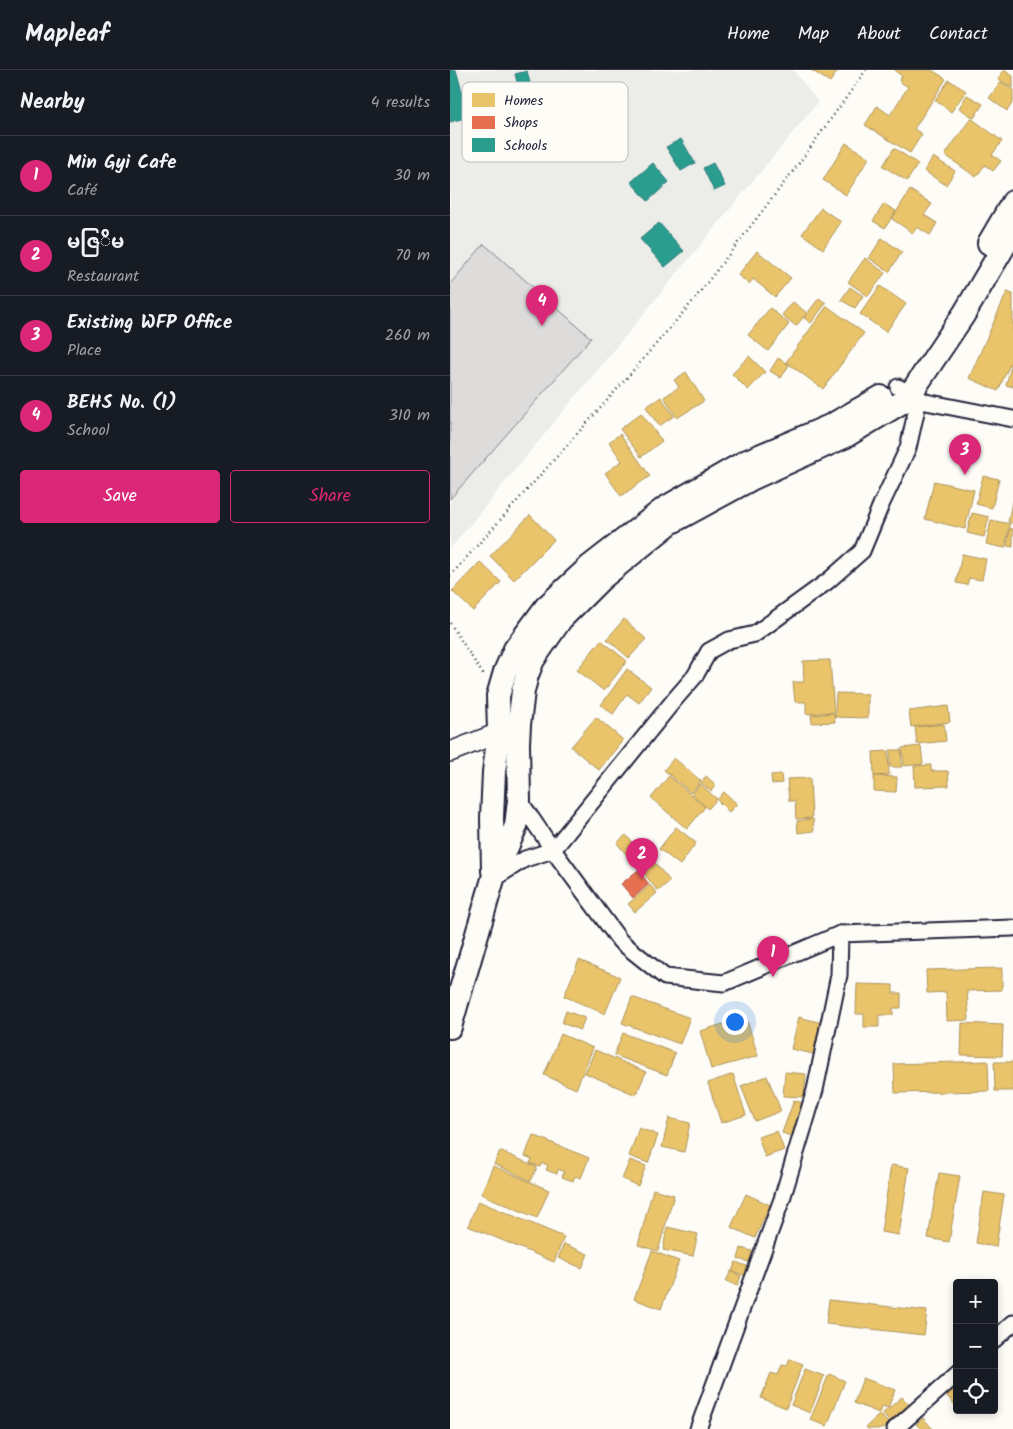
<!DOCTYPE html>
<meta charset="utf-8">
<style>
:root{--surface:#171b24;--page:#242831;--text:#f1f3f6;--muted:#9ea1a6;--line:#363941;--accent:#db2777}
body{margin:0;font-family:Kalam,"Noto Sans Myanmar",sans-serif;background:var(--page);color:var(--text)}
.controls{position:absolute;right:15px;bottom:15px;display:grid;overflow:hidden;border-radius:5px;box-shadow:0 2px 8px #0003}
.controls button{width:45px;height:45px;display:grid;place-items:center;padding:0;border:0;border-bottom:1px solid var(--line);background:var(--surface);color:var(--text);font:25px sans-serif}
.you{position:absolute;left:284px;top:951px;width:18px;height:18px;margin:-12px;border:4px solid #fff;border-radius:50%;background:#1a73e8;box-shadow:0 0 0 8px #1a73e833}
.badge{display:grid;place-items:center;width:32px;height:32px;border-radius:50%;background:var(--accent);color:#fff;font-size:16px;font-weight:700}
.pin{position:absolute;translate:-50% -41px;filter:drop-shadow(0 1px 2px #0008)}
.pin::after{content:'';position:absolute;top:26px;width:18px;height:15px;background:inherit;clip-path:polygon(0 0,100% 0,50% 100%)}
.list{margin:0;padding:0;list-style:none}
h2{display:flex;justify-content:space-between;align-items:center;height:65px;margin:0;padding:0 20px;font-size:21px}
h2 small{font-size:16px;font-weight:400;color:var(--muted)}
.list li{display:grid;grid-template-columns:32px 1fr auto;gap:15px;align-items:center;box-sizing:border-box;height:80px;padding:0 20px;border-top:1px solid var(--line)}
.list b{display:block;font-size:19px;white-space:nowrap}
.list p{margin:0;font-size:16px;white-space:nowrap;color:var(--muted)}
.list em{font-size:16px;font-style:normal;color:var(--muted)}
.actions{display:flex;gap:10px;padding:15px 20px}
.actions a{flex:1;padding:11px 0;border:1px solid var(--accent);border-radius:5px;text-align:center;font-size:18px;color:var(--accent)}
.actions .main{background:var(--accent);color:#fff}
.icon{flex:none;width:28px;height:28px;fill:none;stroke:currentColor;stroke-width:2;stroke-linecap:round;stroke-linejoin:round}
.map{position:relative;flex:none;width:563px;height:1359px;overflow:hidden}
header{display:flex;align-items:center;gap:30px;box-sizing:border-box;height:70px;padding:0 25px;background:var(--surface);border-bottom:1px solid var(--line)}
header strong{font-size:24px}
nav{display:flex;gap:28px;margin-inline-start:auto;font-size:18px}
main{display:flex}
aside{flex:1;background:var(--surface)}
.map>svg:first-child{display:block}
.built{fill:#ecece9}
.green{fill:#dddcdb;stroke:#807f8b}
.homes{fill:#e9c46a;stroke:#ad935c}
.shops{fill:#e76f51;stroke:#ac584a}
.schools{fill:#2a9d8f;stroke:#287876}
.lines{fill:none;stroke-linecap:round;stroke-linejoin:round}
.minor-casing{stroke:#22223b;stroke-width:19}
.tertiary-casing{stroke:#22223b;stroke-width:22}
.secondary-casing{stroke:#22223b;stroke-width:26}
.path{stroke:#22223b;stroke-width:2.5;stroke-dasharray:1 4;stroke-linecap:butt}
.minor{stroke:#fdfcf7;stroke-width:15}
.tertiary{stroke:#fdfcf7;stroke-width:19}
.secondary{stroke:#fdfcf7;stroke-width:22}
.key{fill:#fdfcf7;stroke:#bbbbbf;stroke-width:1}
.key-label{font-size:14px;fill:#22223b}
</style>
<header>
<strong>Mapleaf</strong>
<nav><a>Home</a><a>Map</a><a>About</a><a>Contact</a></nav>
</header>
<main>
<aside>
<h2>Nearby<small>4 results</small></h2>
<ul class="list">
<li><span class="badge">1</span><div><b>Min Gyi Cafe</b><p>Café</p></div><em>30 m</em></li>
<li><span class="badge">2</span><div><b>မဇြ်ိမ</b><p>Restaurant</p></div><em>70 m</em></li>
<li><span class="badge">3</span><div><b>Existing WFP Office</b><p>Place</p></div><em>260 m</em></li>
<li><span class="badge">4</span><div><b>BEHS No. (1)</b><p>School</p></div><em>310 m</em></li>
</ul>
<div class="actions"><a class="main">Save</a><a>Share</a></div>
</aside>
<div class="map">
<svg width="563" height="1359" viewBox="0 0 563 1359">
<rect width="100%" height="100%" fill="#fdfcf7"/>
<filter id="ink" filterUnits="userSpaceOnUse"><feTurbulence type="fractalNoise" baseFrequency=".02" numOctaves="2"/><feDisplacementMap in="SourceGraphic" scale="10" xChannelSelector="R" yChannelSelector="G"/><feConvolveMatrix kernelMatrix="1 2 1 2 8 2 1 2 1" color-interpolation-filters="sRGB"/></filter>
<g filter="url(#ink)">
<polygon class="built" points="0,0 343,0 368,32 0,479"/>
<polygon class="green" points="34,174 141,268 0,429 0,214"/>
<g class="homes">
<polygon points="361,0 388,0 380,12"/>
<polygon points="445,0 482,0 496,9 464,59 472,64 460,83 415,55 427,36 440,45 458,17 449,11 452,6 445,1"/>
<polygon points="554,0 563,6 563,18 548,9"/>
<polygon points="499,10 516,21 501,42 485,30"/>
<polygon points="551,12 563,20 563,32 557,41 539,28"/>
<polygon points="517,25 533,34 524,48 509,38"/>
<polygon points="521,48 552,71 542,85 551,91 543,101 535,95 526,107 495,85"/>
<polygon points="396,73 419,88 396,125 373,110"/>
<polygon points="444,78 468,94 457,111 433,96"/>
<polygon points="483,87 505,101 496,115 474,101"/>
<polygon points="460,120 482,134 474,145 487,153 480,165 467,157 463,163 442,149"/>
<polygon points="434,134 446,141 435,158 423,151"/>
<polygon points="371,138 391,152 373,179 352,164"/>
<polygon points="432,168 452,182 439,202 419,188"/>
<polygon points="307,181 341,208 325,227 303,209 299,214 288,205"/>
<polygon points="415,188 435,203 418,226 398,212"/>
<polygon points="430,216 456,234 436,262 410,244"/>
<polygon points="400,217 413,226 405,238 391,230"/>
<polygon points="557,222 563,224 563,287 548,321 519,308"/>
<polygon points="369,228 376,233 361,253 354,248"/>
<polygon points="343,232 357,243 346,256 332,245"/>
<polygon points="377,236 414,263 373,319 336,292"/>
<polygon points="320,238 339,254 318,281 298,265"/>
<polygon points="299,286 315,302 298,320 282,304"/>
<polygon points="328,288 339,295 331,308 320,301"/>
<polygon points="562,292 563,292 563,317 556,315"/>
<polygon points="236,302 254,331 227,348 214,327 229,317 224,310"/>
<polygon points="211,327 224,346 209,356 196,337"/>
<polygon points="191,343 212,371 191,387 170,359"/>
<polygon points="170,364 200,406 171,426 155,403 172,391 159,372"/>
<polygon points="533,406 549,409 542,438 526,434"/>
<polygon points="484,411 524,420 515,459 475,449"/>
<polygon points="562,432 563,432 563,453 558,452"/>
<polygon points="522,443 539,447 534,467 517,463"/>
<polygon points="80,445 104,470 64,510 40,486"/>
<polygon points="541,450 560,454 555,478 536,474"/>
<polygon points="560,458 563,459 563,477 557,476"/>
<polygon points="512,484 536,489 532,510 519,508 517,515 506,513"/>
<polygon points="30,492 51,512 23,541 2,521"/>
<polygon points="174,549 196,569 179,588 157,569"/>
<polygon points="151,570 177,591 154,621 127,600"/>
<polygon points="380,590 384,642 356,644 356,632 345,632 343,612 354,612 353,591"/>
<polygon points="177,599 201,617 189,633 177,624 163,644 151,635"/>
<polygon points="386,623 418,624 418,648 385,647"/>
<polygon points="498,636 500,652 461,657 459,641"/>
<polygon points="384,643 385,652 362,653 361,645"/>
<polygon points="146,647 173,670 149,700 121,677"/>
<polygon points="494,654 496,671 467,674 465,657"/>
<polygon points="471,676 473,694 454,696 452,678"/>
<polygon points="440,680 451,680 452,697 440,697"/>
<polygon points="438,681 439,705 424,706 423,682"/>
<polygon points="224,688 251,711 241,723 214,700"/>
<polygon points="481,695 481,701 498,701 499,716 465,717 464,696"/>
<polygon points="331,704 332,713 322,714 321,705"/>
<polygon points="219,706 255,737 237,759 201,728"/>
<polygon points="256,706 266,715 261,721 251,713"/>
<polygon points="424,706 447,707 446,722 424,721"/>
<polygon points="360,708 362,748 346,749 345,731 339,731 337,709"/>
<polygon points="250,714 267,729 258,739 242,724"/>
<polygon points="274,722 287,734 279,742 267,730"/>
<polygon points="363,749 364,761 348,763 347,751"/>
<polygon points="226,757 246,773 230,795 209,779"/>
<polygon points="176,765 193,785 183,793 167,773"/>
<polygon points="199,786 220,811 208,821 187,795"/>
<polygon points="200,815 207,823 185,842 178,834"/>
<polygon points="129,890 170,907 155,944 114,926"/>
<polygon points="552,898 552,920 517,921 519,950 497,951 496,922 477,923 476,900"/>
<polygon points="407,914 443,915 443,923 451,923 451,938 443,938 443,945 429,945 429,957 414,957 414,944 406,944"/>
<polygon points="182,927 240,948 230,974 172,953"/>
<polygon points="116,941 135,948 130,960 112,953"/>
<polygon points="296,947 308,986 261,999 250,961"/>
<polygon points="349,947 372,953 363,984 341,979"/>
<polygon points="512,953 553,955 552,986 511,985"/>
<polygon points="173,963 225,983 217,1005 164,985"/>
<polygon points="111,964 143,978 126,1019 94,1005"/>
<polygon points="145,980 196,1002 186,1025 135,1003"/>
<polygon points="538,991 539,1021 445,1023 444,994"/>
<polygon points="544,992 563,992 563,1021 545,1021"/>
<polygon points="335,1002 356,1004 354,1027 333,1026"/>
<polygon points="283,1004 296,1045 271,1053 258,1013"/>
<polygon points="317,1006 331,1041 305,1051 291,1016"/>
<polygon points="344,1030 358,1035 347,1068 332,1063"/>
<polygon points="219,1048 240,1053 234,1082 212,1077"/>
<polygon points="189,1058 208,1065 198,1093 179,1086"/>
<polygon points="327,1061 334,1080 315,1087 308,1067"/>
<polygon points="83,1065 139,1088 131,1108 125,1106 123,1111 112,1107 114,1102 108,1099 107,1104 96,1100 98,1095 92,1093 90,1097 80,1093 82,1089 75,1086"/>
<polygon points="50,1081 87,1097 81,1111 44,1094"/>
<polygon points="180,1090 196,1096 188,1116 172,1109"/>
<polygon points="441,1095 459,1098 449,1165 431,1162"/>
<polygon points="43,1096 99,1120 87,1148 31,1124"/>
<polygon points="489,1103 510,1106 499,1172 478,1168"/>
<polygon points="203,1119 224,1125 208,1181 188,1175"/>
<polygon points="534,1122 554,1125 546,1177 526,1173"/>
<polygon points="296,1124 320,1135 305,1168 281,1157"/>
<polygon points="28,1131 114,1167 104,1192 18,1156"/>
<polygon points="217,1157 248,1164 243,1186 213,1180"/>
<polygon points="114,1174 138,1184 132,1198 108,1188"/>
<polygon points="291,1178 302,1181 299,1192 288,1189"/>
<polygon points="202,1181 229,1191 211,1239 184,1229"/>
<polygon points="286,1192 299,1197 296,1206 282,1201"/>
<polygon points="281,1201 291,1206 287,1216 276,1211"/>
<polygon points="379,1230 477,1241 474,1265 376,1254"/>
<polygon points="340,1289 353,1294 336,1338 311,1328 321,1303 328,1305 332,1295 337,1296"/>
<polygon points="355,1299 374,1306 360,1343 341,1335"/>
<polygon points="379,1304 395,1311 377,1356 360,1350"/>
<polygon points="413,1308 445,1320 438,1338 432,1336 429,1343 404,1333"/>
<polygon points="502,1320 507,1324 507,1337 496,1325"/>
<polygon points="452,1327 461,1337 441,1353 433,1343"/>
<polygon points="430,1344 439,1354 433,1359 418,1359 416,1357"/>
<polygon points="473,1348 483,1359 471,1359 466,1354"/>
</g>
<polygon class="shops" points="188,800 199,814 183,828 171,814"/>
<g class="schools">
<polygon points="0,0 6,0 19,47 0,52"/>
<polygon points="77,1 82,21 70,24 65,4"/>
<polygon points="231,69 245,93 231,101 216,77"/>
<polygon points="203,93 219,112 198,131 181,112"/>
<polygon points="263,93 275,116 264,121 253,98"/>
<polygon points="209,153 234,181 215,197 190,169"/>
</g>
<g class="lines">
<defs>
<g id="minor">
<polyline points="448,317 476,332 563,349"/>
<polyline points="469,329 458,378 431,435 412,481 378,511 305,564 279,570 259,581 245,606 225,629 103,780 170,871 215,907 274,913 390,864 563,858"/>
<polyline points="43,809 75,789 103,780 69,730"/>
<polyline points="544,1270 563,1253"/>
<polyline points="248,1359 332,1129 365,1020 389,905 390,864"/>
<polyline points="445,1359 507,1304"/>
</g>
<polyline id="tertiary" points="0,682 61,658"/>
<g id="secondary">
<polyline points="539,173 563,132"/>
<polyline points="43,801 42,748 44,702 49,662 48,626 55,602 65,579 96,537 139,497 215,438 295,392 380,356 431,327"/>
<polyline points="0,957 43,809 66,756 69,730 68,673 69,655 73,621 77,605 83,590 111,549 151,509 220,453 301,409 394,367 457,329 514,244 563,161"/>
</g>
</defs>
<use href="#minor" class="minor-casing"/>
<use href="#tertiary" class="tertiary-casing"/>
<use href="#secondary" class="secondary-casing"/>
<g class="path">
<polyline points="0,506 162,325 243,231 347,96 416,0"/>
<polyline points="0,553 34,606"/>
</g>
<use href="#minor" class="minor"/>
<use href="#tertiary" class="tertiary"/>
<use href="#secondary" class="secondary"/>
</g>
</g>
<rect x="12" y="12" width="166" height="80" rx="8" class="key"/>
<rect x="22" y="23" width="23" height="14" fill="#e9c46a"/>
<rect x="22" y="46" width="23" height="13" fill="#e76f51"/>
<rect x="22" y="68" width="23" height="14" fill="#2a9d8f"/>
<g class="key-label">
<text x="54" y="35">Homes</text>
<text x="54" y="57">Shops</text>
<text x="54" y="80">Schools</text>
</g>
</svg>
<div class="controls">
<button>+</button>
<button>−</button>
<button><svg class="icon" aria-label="locate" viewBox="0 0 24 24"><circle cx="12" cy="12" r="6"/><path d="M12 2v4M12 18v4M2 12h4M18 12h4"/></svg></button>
</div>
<div class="you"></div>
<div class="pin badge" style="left:323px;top:907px">1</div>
<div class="pin badge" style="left:192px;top:809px">2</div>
<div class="pin badge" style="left:515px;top:405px">3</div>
<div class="pin badge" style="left:92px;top:256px">4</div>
</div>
</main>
